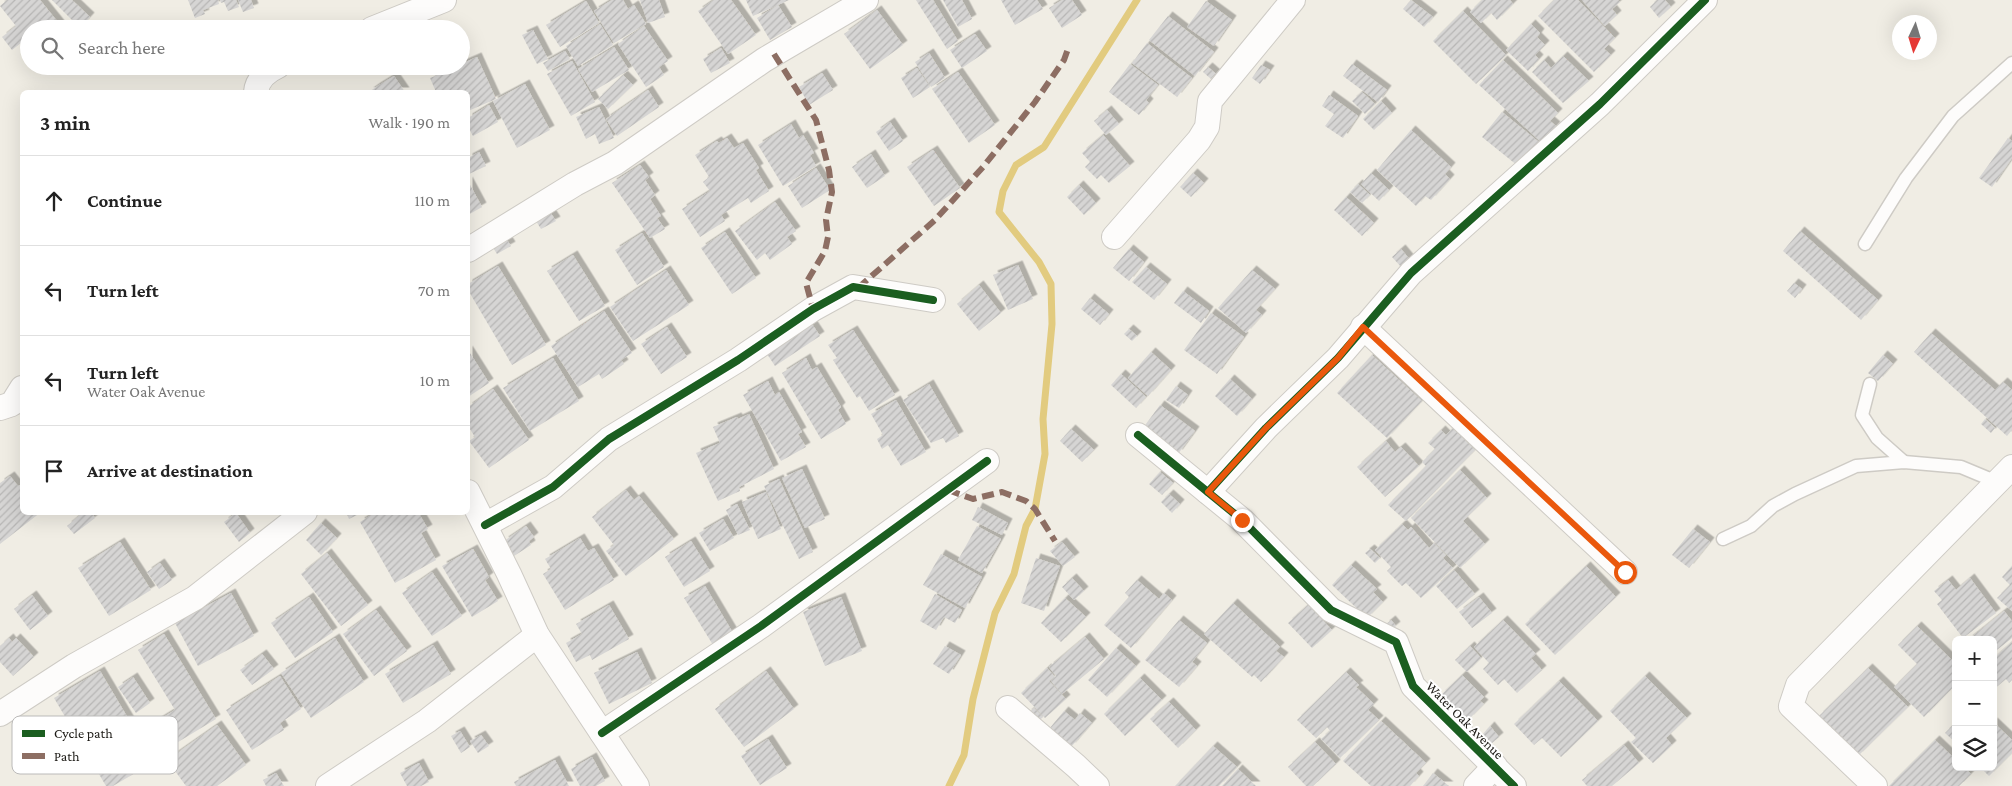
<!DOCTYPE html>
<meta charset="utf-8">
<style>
:root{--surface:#fff;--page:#f6f6f6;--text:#222;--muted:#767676;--line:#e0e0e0}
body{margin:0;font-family:"Crimson Pro",serif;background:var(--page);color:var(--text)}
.controls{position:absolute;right:15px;bottom:15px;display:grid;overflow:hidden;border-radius:8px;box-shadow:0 5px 20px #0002}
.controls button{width:45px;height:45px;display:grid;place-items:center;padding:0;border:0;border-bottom:1px solid var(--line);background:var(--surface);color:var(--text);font:25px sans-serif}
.compass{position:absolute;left:1892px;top:15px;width:45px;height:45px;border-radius:50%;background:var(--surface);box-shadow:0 5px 20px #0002;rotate:184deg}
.stop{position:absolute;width:15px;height:15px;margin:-11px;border:4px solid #ea580c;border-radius:50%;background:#fff}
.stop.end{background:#ea580c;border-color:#fff;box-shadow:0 1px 5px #0008}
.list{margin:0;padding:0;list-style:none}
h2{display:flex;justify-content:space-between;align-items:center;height:65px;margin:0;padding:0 20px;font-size:21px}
h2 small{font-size:16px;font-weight:400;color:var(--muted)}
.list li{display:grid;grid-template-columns:32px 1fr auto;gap:15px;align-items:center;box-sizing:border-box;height:90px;padding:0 20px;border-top:1px solid var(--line)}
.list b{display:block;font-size:19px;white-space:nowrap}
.list p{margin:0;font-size:16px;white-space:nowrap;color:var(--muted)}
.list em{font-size:16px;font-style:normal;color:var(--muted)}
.icon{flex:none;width:28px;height:28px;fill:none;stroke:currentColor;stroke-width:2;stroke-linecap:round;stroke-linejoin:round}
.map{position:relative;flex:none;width:2012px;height:786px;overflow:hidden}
.search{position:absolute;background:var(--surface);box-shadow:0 5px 20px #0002;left:20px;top:20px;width:450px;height:55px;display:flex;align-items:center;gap:12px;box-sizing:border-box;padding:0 18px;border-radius:28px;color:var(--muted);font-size:19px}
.panel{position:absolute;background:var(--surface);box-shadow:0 5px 20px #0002;left:20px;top:90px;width:450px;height:425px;border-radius:8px}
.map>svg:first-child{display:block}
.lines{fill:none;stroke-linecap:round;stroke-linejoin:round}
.stream{stroke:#e2cb7f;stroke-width:7}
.building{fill:url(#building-hatch);filter:url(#shadow)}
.lane-casing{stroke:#cecbc5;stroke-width:15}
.street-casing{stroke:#cecbc5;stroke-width:26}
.lane{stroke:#fdfcfb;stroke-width:12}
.street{stroke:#fdfcfb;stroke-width:24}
.quiet{stroke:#8d6e63;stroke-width:6;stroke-dasharray:12 6;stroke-linecap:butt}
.cycleway-casing{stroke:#fff;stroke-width:11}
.cycleway{stroke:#1b5e20;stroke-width:8}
.route{stroke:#ea580c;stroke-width:6}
.labels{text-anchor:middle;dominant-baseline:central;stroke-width:4;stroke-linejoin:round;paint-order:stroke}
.street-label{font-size:14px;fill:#1c1a15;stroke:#fff}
.key{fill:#fff;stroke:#bbbab9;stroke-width:1}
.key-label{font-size:14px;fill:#1c1a15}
</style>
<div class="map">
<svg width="2012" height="786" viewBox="0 0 2012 786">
<defs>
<pattern id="building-hatch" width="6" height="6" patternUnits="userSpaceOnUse" patternTransform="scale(1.25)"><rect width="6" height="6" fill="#d6d5d4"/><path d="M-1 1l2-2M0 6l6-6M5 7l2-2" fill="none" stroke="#b7b6b5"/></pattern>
<filter id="shadow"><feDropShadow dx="4.5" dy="-4.5" stdDeviation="0" flood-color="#0004"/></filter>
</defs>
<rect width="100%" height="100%" fill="#f0ede4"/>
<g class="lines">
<polyline class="stream" points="949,786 964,755 973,699 995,613 1014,574 1026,526 1035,509 1045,454 1043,419 1052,324 1051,284 1039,262 999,212 1003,191 1016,165 1044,147 1137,0"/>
</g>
<g class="building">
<polygon points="7,0 40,0 61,26 58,29 29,29 29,42 26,39 12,50 2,37 16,26 0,6"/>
<polygon points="52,0 72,0 90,17 80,28"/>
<polygon points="188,0 218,0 219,4 203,10 205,14 195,18"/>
<polygon points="220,0 236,0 239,7 228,11 224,2 221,3"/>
<polygon points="238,0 251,0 254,8 243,12"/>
<polygon points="612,0 623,0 628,9 634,5 646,24 614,43 594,11"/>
<polygon points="640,0 659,0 665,17 648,23"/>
<polygon points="714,0 731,0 756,35 728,54 698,11"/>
<polygon points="746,0 789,0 753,16"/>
<polygon points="916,0 933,0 958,41 947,49"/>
<polygon points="943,0 962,0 972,19 958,27"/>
<polygon points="1001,0 1037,0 1043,9 1015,25"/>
<polygon points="1062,0 1072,0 1082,15 1062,28 1049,8"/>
<polygon points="1411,0 1433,17 1424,27 1403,9"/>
<polygon points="1482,0 1510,0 1513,4 1497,20 1491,13 1481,23 1470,12"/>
<polygon points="1554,0 1578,0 1615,38 1604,49 1611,55 1594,72 1538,16"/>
<polygon points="1582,0 1618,0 1620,2 1612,9 1617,15 1605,26"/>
<polygon points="1657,0 1665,0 1671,7 1659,18 1650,7"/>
<polygon points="586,1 599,23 560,47 546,25"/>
<polygon points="1206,1 1232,20 1214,46 1187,27"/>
<polygon points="778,5 792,27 770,40 757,18"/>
<polygon points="877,10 903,45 870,69 844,34"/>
<polygon points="1463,11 1506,55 1476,84 1433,41"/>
<polygon points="1168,16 1214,52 1195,76 1149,40"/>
<polygon points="600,24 613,45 578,66 566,46"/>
<polygon points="1531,24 1540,33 1537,37 1545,45 1535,55 1539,59 1528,71 1506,50"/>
<polygon points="644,26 668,61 659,67 664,75 646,87 618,44"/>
<polygon points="533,30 548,59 537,64 522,35"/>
<polygon points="975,34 987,51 962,68 950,50"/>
<polygon points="1147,43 1192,78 1177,97 1132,63"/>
<polygon points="614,47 629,70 592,92 578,69"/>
<polygon points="721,48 730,63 711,73 703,59"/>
<polygon points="565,51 570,59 548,71 543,63"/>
<polygon points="929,53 945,78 931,87 915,62"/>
<polygon points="1563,56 1589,81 1563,103 1532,72 1544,60 1551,68"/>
<polygon points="477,57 496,99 468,111 468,92 436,92 430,78 461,66 461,64"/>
<polygon points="1503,60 1558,113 1550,121 1556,126 1541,142 1479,85"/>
<polygon points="572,61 595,102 571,116 547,74"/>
<polygon points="1130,64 1158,85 1146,100 1149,103 1139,115 1109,92"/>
<polygon points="1352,64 1387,90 1378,102 1343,76"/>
<polygon points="1261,65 1270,70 1260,84 1252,78"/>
<polygon points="408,66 419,66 411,71"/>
<polygon points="1208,67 1216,74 1211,79 1203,72"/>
<polygon points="917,68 930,87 913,98 901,78"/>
<polygon points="958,72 995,125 969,143 932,89"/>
<polygon points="822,73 833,90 809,105 799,87"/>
<polygon points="623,75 633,85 608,109 598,99"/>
<polygon points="394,76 405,92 369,92 376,87"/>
<polygon points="525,84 550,130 517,148 493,101"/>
<polygon points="648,90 659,107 617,136 606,119"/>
<polygon points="1362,92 1375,104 1365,114 1352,101"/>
<polygon points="1329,95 1358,116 1343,138 1325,126 1334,114 1322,106"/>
<polygon points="1381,101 1392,113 1374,130 1363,119"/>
<polygon points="489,105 498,122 473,136 468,127 468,118"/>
<polygon points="599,107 614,138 599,144 595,134 586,139 576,117"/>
<polygon points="1107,110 1119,124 1106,135 1094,121"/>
<polygon points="1502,112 1540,143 1534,149 1532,148 1518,166 1482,137"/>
<polygon points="890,122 903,141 889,151 876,132"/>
<polygon points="791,124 799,138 803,135 814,153 810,155 816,166 783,186 758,145"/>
<polygon points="1411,130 1451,167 1445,174 1450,179 1431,200 1425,196 1416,206 1377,170"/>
<polygon points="1103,135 1130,166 1109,183 1101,175 1097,179 1085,167 1090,162 1082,153"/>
<polygon points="727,138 734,148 743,143 759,168 756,170 769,191 751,203 748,198 721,215 725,221 700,237 682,209 710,191 703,182 709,177 695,155 717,141 719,143"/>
<polygon points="2008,138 2012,141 2012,158 1992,187 1979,178"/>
<polygon points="933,150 960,188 934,206 907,167"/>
<polygon points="479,152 486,166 469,174 468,158"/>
<polygon points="871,154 885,176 867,188 852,167"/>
<polygon points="640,165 649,177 645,180 655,195 650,199 661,216 657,218 665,229 650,238 612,183"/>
<polygon points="816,168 830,190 802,208 788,186"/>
<polygon points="1193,173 1204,183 1191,197 1180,187"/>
<polygon points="1371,173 1389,190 1379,201 1361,184"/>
<polygon points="468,181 482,207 468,215"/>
<polygon points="1358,184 1370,195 1362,203 1350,192"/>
<polygon points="1079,185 1096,203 1084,215 1067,197"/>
<polygon points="1346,197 1374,223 1362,236 1334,210"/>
<polygon points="775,202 796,231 787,237 792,244 770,260 765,253 757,260 735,231"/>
<polygon points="550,212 556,221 541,229 536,221"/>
<polygon points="1800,231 1878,300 1861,320 1783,251"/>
<polygon points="725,232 756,278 732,294 701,248"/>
<polygon points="642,233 664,267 637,285 615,250"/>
<polygon points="505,237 511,246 497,254 492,246"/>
<polygon points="1129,249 1144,262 1129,281 1113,268"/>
<polygon points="1401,249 1411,261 1402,268 1392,257"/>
<polygon points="573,255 605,306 579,321 547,271"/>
<polygon points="1018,265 1033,299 1008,310 993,275"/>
<polygon points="498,266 546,345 512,365 468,290 468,284"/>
<polygon points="1146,267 1167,284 1154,300 1132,282"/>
<polygon points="666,270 689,305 633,341 610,307"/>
<polygon points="1252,270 1275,289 1256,310 1262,315 1246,333 1218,308"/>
<polygon points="1794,283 1802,289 1795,298 1787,291"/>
<polygon points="979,285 1001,313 979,331 957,304"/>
<polygon points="1183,291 1209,311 1201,323 1174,303"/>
<polygon points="1090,298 1109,314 1100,325 1081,309"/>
<polygon points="604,311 632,353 621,360 624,364 602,379 599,374 578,387 551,346"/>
<polygon points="1211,313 1244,337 1217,374 1184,350"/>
<polygon points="812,324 820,336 775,366 767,354"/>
<polygon points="667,327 687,357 661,374 641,344"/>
<polygon points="1129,329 1137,336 1132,341 1124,334"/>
<polygon points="853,330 895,395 869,411 860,396 857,398 833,360 837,358 828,345"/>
<polygon points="1931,333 1995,390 2003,382 2012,390 2012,430 2007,436 1914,352"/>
<polygon points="468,350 489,383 468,397"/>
<polygon points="1151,352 1171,370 1148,396 1128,378"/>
<polygon points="1372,355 1422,401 1387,438 1337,393"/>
<polygon points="1883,355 1893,364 1878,381 1868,373"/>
<polygon points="553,358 579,401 530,431 503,388"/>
<polygon points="806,358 812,370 817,367 841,407 838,410 846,424 821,439 782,373"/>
<polygon points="1121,374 1146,397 1136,408 1111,385"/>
<polygon points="1230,379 1252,399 1237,416 1215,396"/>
<polygon points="768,381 775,395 779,392 802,432 798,434 806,447 781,461 743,395"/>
<polygon points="929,384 959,436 946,443 943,438 931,443 903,400"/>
<polygon points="1176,386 1188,395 1179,408 1166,400"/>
<polygon points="493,389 529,440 489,468 469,441 475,437 468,426 468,407"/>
<polygon points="896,400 926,452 901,466 888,445 882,449 877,439 883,435 871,414"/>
<polygon points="1160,405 1195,431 1178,454 1143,428"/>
<polygon points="749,414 774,469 739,487 740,491 718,501 696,453 720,443 713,427 737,417 738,419"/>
<polygon points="1985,419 1995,428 1991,433 1981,424"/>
<polygon points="1453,428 1475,450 1406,521 1388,505 1426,466 1422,462 1435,449 1428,443 1441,430 1446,435"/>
<polygon points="1071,429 1094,450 1082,462 1060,441"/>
<polygon points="1386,441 1395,452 1401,447 1419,466 1385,497 1357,467"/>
<polygon points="802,469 825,519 805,528 782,478"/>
<polygon points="1460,470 1487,498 1463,521 1485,544 1460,568 1411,518"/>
<polygon points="1160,472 1173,483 1162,495 1149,484"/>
<polygon points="10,476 18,486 20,485 22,488 22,512 41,512 0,544 0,483"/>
<polygon points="779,479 813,552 799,559 764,486"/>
<polygon points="626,490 634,500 639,496 674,539 626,576 606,551 614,545 592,517"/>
<polygon points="766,492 781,529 758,539 742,502"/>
<polygon points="1169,494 1180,504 1172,513 1161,502"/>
<polygon points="737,504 750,530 738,535 726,510"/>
<polygon points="978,507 1008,523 1002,535 972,520"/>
<polygon points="84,512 91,512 95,518 74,534 67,526"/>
<polygon points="346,512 356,512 357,515 349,519"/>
<polygon points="376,512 418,512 428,529 421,533 436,560 395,583 360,522"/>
<polygon points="236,513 250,533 239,542 224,522"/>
<polygon points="723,519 734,538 710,551 699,533"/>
<polygon points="321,523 337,538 321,555 306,540"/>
<polygon points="1402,524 1408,530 1411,527 1429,548 1434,543 1446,555 1443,558 1453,568 1421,598 1406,583 1402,586 1387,571 1391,567 1375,550"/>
<polygon points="526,526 534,537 529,541 531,545 514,556 504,541"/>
<polygon points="977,526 1001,539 982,573 958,560"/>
<polygon points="1693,529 1710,542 1689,568 1672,555"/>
<polygon points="580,538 588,551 594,548 614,580 565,610 543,574 551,569 545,559"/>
<polygon points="691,541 710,571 684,587 665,557"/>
<polygon points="120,542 151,590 109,616 78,568"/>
<polygon points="1062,542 1075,557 1063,566 1050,551"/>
<polygon points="473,549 489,577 485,580 498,601 472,617 442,566"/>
<polygon points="1370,549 1380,558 1375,563 1365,553"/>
<polygon points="327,553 368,605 341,626 301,574"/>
<polygon points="941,554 982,577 965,608 923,585"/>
<polygon points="1036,558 1060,566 1044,611 1021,603"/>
<polygon points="160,563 172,580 159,589 147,572"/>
<polygon points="1351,565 1377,589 1373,592 1383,602 1367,618 1332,585"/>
<polygon points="1586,566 1616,597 1555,655 1525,624"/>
<polygon points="2012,566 2012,611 1997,598 2010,585 2002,577"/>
<polygon points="1454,570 1475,594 1457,609 1436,586"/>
<polygon points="432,572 462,616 432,636 402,593"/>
<polygon points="1072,578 1084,591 1074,600 1062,587"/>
<polygon points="1970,578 1996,613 1963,638 1937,604 1942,600 1934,591 1948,580 1956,590"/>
<polygon points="1137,580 1159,599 1164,593 1172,600 1131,648 1104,625 1129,597 1125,593"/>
<polygon points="705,586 733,633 713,645 684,598"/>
<polygon points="231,593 254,636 198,666 175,623"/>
<polygon points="935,594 962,610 955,623 944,617 936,630 920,621"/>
<polygon points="32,595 48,616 30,630 14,609"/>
<polygon points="309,597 333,632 295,658 271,623"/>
<polygon points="841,597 862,651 825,666 803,612"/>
<polygon points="1479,597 1492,613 1472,628 1459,612"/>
<polygon points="1065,598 1086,617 1061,642 1041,623"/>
<polygon points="1233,603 1280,647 1276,651 1284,657 1261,682 1254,675 1252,677 1204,634"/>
<polygon points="609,605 629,639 592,660 590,655 576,662 566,643 582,634 576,624"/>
<polygon points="1308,605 1332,630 1312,648 1288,623"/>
<polygon points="376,610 407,651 374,676 343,634"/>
<polygon points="2004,611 2012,621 2012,638 1993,653 1993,640 1968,640"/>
<polygon points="1179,620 1207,643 1192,662 1197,666 1179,687 1145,660"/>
<polygon points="1391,620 1396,626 1390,631 1385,625"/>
<polygon points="1503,620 1536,654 1531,658 1542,670 1517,693 1504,679 1498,685 1483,669 1489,663 1474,647"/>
<polygon points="1917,626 1956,664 1956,684 1924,717 1894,687 1917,664 1898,645"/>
<polygon points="164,634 216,719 160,753 144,729 175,710 138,650"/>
<polygon points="1085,637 1104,659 1062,694 1051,681 1056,676 1049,667"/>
<polygon points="9,638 12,642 16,638 34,657 13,676 0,662 0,646"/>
<polygon points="335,638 364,682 311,718 281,673"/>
<polygon points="2012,642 2012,680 2009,683 2006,679 1993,690 1993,659"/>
<polygon points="433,645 451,674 403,703 385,674"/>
<polygon points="945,646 961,655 949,674 933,664"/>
<polygon points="1470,646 1481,658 1467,672 1455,660"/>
<polygon points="1116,648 1136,666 1107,697 1088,680"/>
<polygon points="637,652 652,683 609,704 594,673"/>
<polygon points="262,654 274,669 252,685 240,670"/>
<polygon points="1047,668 1055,677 1049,681 1066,699 1045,718 1021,693"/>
<polygon points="1868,668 1908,707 1858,756 1819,716"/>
<polygon points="100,671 154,762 113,786 106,786 54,698"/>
<polygon points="766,671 794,709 744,747 715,709"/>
<polygon points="1346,672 1359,685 1356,687 1374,704 1368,710 1379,720 1340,758 1321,739 1330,731 1327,727 1316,738 1297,720"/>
<polygon points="1462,675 1484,697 1480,701 1484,704 1469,719 1465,716 1464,718 1441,695"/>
<polygon points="280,676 301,709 280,723 284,730 252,750 226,710"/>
<polygon points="1645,676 1687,718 1666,738 1672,745 1653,763 1631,742 1636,738 1610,711"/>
<polygon points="133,677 150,703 136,713 118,687"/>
<polygon points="1140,678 1162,700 1125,736 1104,714"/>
<polygon points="1559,681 1598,721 1561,757 1542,738 1534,745 1514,724"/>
<polygon points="1169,702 1196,730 1178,748 1150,719"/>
<polygon points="1034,708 1043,717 1036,723 1027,714"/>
<polygon points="1064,711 1075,720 1080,713 1092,723 1071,747 1049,729"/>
<polygon points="1381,721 1426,763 1416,773 1419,776 1410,786 1371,786 1343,761"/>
<polygon points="1956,722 1956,743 1945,733"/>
<polygon points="1993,722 2012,740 2012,753 1989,776 1980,767 1993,767"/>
<polygon points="217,725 246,765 217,786 186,786 167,760"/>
<polygon points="1490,726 1499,737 1491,744 1482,735"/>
<polygon points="460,731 470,747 461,753 451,736"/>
<polygon points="481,735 489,746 478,753 470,741"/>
<polygon points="768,739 787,768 760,785 741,756"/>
<polygon points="1935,740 1956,760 1956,767 1964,767 1971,774 1959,786 1889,786"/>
<polygon points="1315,742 1336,764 1313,786 1306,786 1288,767"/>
<polygon points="1624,745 1639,763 1612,786 1587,786 1582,780"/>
<polygon points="1213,746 1237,767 1219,786 1175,786"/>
<polygon points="592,757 605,781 596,786 580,786 571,769"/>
<polygon points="555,760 569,786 516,786 514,782"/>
<polygon points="419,763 429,782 421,786 407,786 400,773"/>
<polygon points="1238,769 1256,786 1222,786"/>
<polygon points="276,773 284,786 266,786 263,780"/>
<polygon points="1433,773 1449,786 1423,786"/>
</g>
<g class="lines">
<defs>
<g id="lane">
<polyline points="1865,244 1906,178 1953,116 2012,63"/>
<polyline points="1870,384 1862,415 1877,438 1904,462"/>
<polyline points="1723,539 1751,526 1773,506 1795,494 1856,466 1904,462 1961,467 1997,482"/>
</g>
<g id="street">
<polyline points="372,29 444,0"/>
<path d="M 256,92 C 257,80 267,71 278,66"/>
<polyline points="1114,237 1199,140 1207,127 1210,101 1293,0"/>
<polyline points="468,250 575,184 615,163 764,60 866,0"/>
<polyline points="1363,327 1625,572"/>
<polyline points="0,408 12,404 22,388"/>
<polyline points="1138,435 1242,520 1331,610 1396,642 1413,686 1514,786"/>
<polyline points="468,492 509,574 537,635 637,786"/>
<polyline points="1208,492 1266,428 1338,358 1411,273 1600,104 1705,0"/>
<polyline points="485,525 553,487 609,439 738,360 813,309 853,287 933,300"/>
<polyline points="1008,708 1076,766 1097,786"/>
<polyline points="0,714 74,666 195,598 305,512"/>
<polyline points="602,733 761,626 987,461"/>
<polyline points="328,786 427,721 537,635"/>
<polyline points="1476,786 1495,766"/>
<polyline points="1875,786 1791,706 1798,685 2012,467"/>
</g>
</defs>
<use href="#lane" class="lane-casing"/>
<use href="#street" class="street-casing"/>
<use href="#lane" class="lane"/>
<use href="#street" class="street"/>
<g class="quiet">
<polyline points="774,54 816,120 829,170 832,192 826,220 828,237 825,251 806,283 813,309"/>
<polyline points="858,288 935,220 983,167 1035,102 1064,60 1069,46"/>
<polyline points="948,490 973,499 1002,492 1026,501 1035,509 1055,541"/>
</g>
<defs>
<g id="cycleway">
<polyline points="1138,435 1242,520 1331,610 1396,642 1413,686 1514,786"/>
<polyline points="1208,492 1266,428 1338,358 1411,273 1600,104 1705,0"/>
<polyline points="485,525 553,487 609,439 738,360 813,309 853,287 933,300"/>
<polyline points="602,733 761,626 987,461"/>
</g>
</defs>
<use href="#cycleway" class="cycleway-casing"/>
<use href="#cycleway" class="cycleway"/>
</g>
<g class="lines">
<polyline class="route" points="1242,520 1208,492 1266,428 1338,358 1363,327 1625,572"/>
</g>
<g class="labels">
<g class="street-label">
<text transform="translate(1465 720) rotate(45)">Water Oak Avenue</text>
</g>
</g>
<rect x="12" y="716" width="166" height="58" rx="8" class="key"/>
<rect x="22" y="730" width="23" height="7" fill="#1b5e20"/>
<rect x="22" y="753" width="23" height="6" fill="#8d6e63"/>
<g class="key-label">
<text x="54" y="738">Cycle path</text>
<text x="54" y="761">Path</text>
</g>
</svg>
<div class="controls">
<button>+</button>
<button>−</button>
<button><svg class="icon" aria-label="layers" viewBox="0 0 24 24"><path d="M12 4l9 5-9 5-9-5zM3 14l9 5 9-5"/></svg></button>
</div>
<svg class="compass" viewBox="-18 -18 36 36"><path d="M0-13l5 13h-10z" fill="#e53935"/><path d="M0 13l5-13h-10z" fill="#767676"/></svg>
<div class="stop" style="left:1625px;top:572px"></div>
<div class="stop end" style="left:1242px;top:520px"></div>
<div class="search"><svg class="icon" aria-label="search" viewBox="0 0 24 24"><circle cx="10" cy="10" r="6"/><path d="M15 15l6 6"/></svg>Search here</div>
<section class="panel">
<h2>3 min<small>Walk · 190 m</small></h2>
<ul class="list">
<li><svg class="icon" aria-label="ahead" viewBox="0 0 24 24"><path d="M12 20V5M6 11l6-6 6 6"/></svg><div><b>Continue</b></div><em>110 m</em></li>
<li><svg class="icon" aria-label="left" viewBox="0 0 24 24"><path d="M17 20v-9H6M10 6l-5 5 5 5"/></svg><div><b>Turn left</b></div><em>70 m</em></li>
<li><svg class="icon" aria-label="left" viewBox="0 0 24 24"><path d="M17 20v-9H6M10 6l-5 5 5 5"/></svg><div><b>Turn left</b><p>Water Oak Avenue</p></div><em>10 m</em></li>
<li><svg class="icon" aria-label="arrive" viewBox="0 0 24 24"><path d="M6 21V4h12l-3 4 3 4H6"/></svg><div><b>Arrive at destination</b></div></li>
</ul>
</section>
</div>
